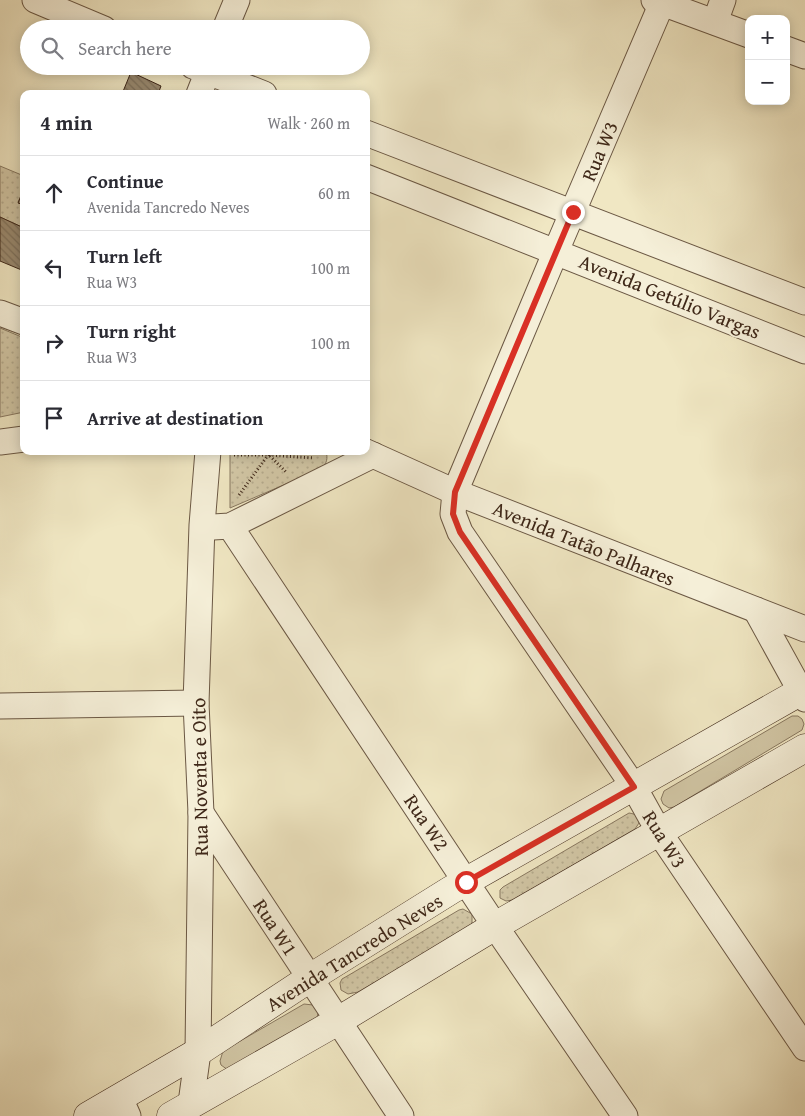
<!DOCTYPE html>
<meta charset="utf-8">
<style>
:root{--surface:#fff;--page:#f7f7f7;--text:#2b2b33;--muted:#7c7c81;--line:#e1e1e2}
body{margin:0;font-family:"Gentium Book Plus",serif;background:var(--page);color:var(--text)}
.controls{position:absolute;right:15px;top:15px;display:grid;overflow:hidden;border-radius:10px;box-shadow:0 2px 12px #0003}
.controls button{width:45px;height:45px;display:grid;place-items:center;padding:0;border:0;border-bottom:1px solid var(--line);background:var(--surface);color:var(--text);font:25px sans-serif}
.stop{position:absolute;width:15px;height:15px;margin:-11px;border:4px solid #d93025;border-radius:50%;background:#fff}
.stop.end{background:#d93025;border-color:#fff;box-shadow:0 1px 5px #0008}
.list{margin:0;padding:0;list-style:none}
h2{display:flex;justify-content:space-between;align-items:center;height:65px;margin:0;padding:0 20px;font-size:21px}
h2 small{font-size:16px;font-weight:400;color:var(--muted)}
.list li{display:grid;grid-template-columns:32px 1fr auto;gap:15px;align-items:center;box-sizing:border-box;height:75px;padding:0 20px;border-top:1px solid var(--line)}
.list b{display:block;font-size:19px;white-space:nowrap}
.list p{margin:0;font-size:16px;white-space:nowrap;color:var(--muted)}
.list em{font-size:16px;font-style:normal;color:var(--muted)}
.icon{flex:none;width:28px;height:28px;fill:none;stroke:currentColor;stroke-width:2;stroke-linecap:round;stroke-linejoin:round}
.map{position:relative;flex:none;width:805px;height:1116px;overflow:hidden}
.search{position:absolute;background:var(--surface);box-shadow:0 2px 12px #0003;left:20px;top:20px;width:350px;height:55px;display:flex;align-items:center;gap:12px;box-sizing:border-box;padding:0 18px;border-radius:28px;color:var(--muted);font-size:19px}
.panel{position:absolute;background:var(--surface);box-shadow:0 2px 12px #0003;left:20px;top:90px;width:350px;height:365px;border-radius:10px}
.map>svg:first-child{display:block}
.grass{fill:#d2c7a6;stroke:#887860}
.park{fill:url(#park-dots);stroke:#887860}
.building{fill:url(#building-back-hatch);stroke:#3f2819}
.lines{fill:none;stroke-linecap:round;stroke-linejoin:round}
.street-casing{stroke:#6b5844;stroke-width:27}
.secondary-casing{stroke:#3f2819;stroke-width:29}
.path{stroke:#3f2819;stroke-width:3;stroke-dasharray:1 2.5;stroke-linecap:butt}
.street{stroke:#f5efd8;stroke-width:25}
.secondary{stroke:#f5efd8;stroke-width:28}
.route{stroke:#d93025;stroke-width:6}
.labels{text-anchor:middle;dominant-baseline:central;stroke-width:4;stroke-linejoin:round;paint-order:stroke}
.street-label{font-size:20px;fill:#3f2819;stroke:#f5efd8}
</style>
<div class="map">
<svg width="805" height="1116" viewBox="0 0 805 1116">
<defs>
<pattern id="park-dots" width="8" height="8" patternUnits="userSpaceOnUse" patternTransform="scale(1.25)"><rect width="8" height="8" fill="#d2c7a6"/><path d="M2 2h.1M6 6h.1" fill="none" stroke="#b5ab8e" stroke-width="1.8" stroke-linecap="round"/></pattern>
<pattern id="building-back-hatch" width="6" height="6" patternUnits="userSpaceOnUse" patternTransform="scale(1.25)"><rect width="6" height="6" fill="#9b8b71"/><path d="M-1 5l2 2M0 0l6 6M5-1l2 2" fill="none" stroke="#80725c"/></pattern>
</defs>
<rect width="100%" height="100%" fill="#f0e7c3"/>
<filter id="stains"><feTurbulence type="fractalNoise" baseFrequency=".004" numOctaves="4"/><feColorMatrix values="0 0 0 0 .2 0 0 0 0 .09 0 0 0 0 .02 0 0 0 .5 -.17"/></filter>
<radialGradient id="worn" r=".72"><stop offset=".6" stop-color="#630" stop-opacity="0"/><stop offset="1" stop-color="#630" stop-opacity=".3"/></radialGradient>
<g class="grass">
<polygon points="792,716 798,716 802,719 804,724 802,730 674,807 669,808 663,804 661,799 664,791"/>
<polygon points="304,1004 313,1005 318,1013 317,1018 228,1070 221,1065 220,1061 223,1051"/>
</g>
<g class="park">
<polygon points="0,166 24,176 24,189 18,202 24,205 24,228 0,217"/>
<polygon points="0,328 24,338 24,412 0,417"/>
<path d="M 230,451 L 326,451 C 328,459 327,463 321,469 L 230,508 Z"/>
<path d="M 629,813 C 635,814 638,815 639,823 L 635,829 L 513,900 L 506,901 L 500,898 L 500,890 L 503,887 Z"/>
<polygon points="463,909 472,914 472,924 468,928 358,992 348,994 341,990 340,983 342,979 349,975 459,910"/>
</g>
<g class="building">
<polygon points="131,72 161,86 158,94 122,94"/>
<polygon points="24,189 24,205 18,203"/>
<polygon points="0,217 24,228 24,271 0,261"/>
</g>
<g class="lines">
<defs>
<g id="street">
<polyline points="35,0 104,29"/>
<polyline points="654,0 749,35"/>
<polyline points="662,3 556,251 455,492 453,514 460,532 634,787 659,832 805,1048"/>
<polyline points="715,22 723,0"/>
<polyline points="225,29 237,0"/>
<polyline points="786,49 805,56"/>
<polyline points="193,66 264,94"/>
<polyline points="199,94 210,66"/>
<polyline points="366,133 805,302"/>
<polyline points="366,177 805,351"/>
<polyline points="0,313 24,322"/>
<polyline points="0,442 24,439"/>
<polyline points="364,451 455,492 805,629"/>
<polyline points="230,526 495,926 625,1116"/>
<polyline points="213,527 230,526 373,455"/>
<polyline points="756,610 805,699"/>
<polyline points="0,706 196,703"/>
<polyline points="201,813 401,1116"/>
<polyline points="120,1098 128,1116"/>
<polyline points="191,1103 198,1052 201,813 196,703 202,525 208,451"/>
</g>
<g id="secondary">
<polyline points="88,1116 198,1052 310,978 451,890 805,689"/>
<polyline points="171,1116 338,1021 495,926 805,748"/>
</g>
</defs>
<use href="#street" class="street-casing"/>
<use href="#secondary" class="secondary-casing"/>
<g class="path">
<polyline points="265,451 286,472"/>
<polyline points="234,455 268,455 314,458"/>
<polyline points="239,495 271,451"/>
</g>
<use href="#street" class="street"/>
<use href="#secondary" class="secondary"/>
</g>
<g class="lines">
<polyline class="route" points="466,882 634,787 460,532 453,514 455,492 573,212"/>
</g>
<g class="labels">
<g class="street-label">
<text transform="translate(599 151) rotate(-67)">Rua W3</text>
<text transform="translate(670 296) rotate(22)">Avenida Getúlio Vargas</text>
<text transform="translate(584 543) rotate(22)">Avenida Tatão Palhares</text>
<text transform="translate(199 777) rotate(-91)">Rua Noventa e Oito</text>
<text transform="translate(427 822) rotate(56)">Rua W2</text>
<text transform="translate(665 839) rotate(58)">Rua W3</text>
<text transform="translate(276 927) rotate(57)">Rua W1</text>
<text transform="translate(354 952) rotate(-32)">Avenida Tancredo Neves</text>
</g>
</g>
<rect width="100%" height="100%" filter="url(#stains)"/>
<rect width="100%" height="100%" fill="url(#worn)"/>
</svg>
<div class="controls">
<button>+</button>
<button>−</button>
</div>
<div class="stop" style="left:466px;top:882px"></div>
<div class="stop end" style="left:573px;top:212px"></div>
<div class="search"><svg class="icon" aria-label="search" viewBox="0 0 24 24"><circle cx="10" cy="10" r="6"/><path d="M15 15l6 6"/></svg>Search here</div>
<section class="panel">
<h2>4 min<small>Walk · 260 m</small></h2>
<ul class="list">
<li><svg class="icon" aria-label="ahead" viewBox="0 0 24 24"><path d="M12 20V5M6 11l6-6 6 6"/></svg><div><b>Continue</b><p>Avenida Tancredo Neves</p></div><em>60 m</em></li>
<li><svg class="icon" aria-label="left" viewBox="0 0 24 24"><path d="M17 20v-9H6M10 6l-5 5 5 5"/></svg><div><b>Turn left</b><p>Rua W3</p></div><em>100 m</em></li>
<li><svg class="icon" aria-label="right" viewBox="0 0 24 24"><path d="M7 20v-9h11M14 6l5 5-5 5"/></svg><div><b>Turn right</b><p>Rua W3</p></div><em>100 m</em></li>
<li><svg class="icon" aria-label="arrive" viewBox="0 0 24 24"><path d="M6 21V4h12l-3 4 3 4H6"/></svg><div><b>Arrive at destination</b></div></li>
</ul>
</section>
</div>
